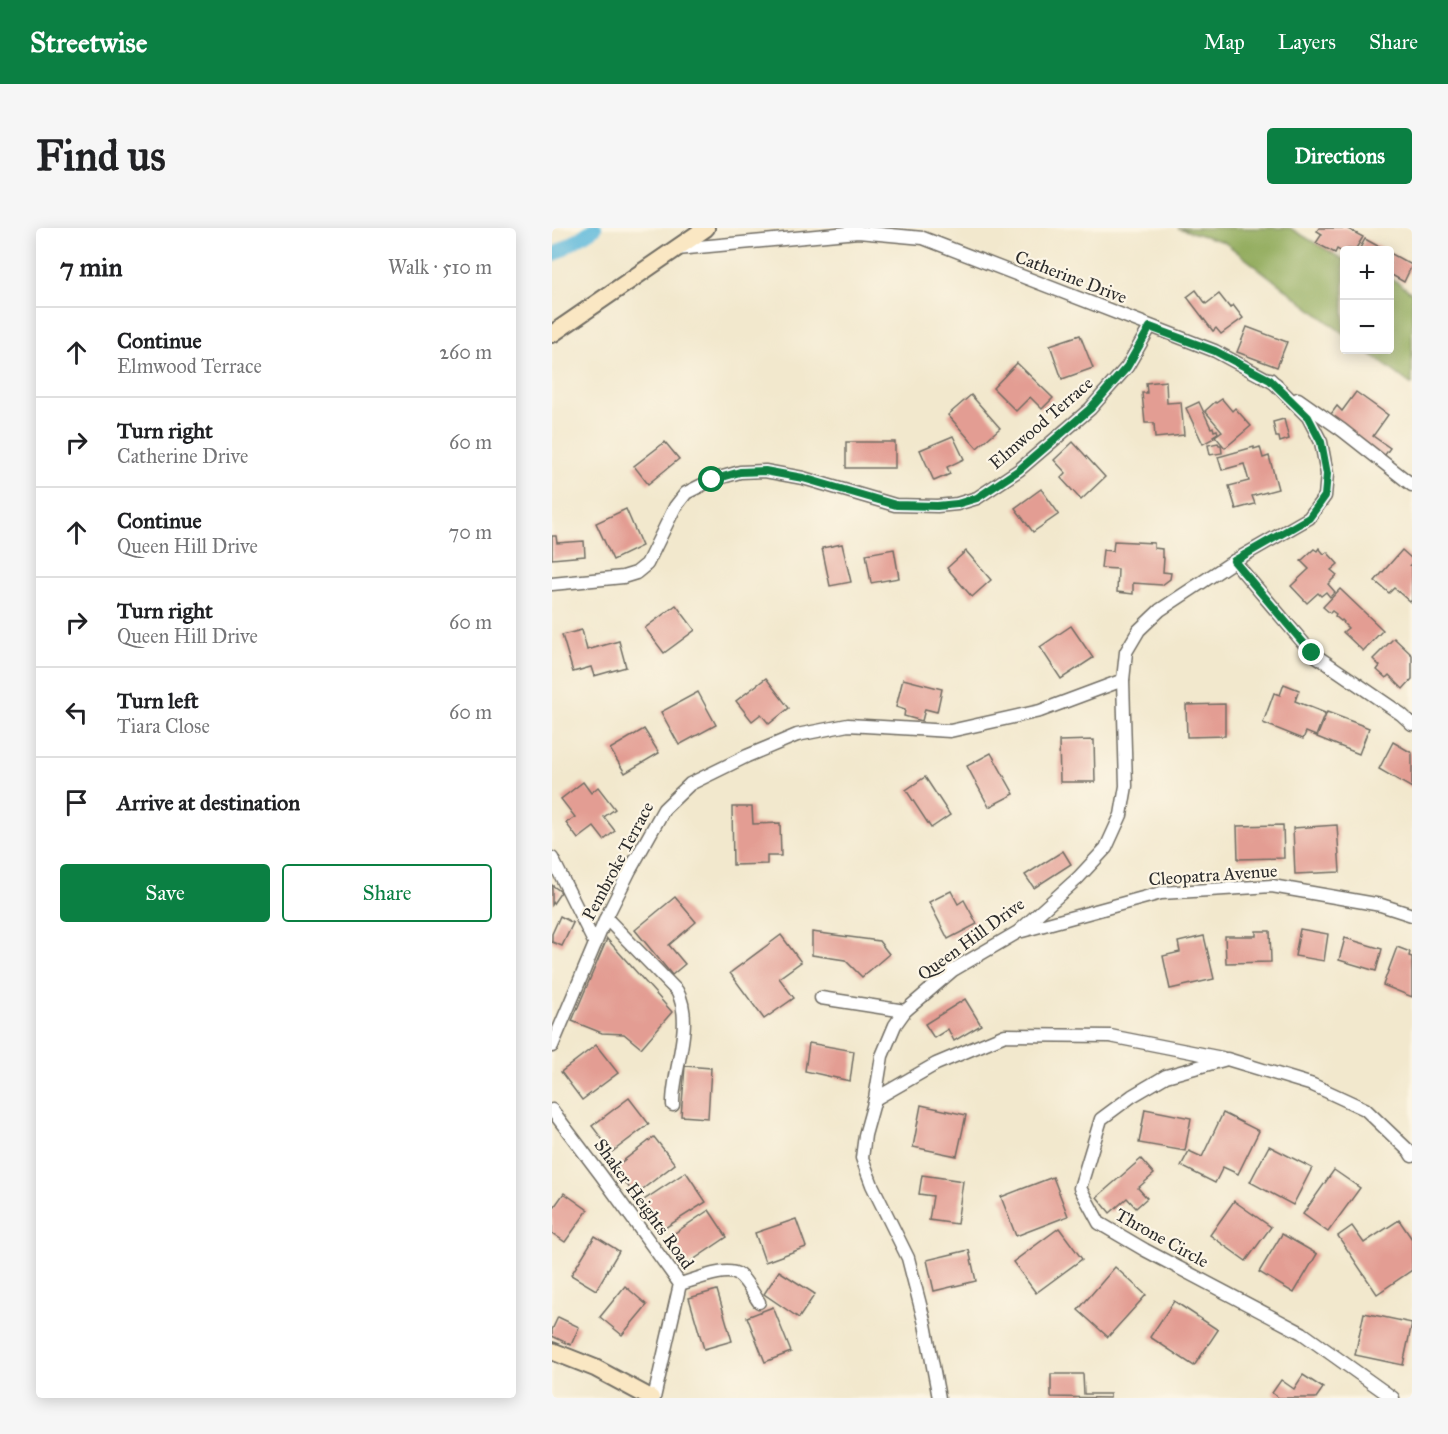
<!DOCTYPE html>
<meta charset="utf-8">
<style>
:root{--surface:#fff;--page:#f6f6f6;--text:#202124;--muted:#757577;--line:#e0e0e0;--accent:#0b8043}
body{margin:0;font-family:"IM FELL Great Primer",serif;background:var(--page);color:var(--text)}
.controls{position:absolute;right:18px;top:18px;display:grid;overflow:hidden;border-radius:6px;box-shadow:0 3px 15px #0003}
.controls button{width:54px;height:54px;display:grid;place-items:center;padding:0;border:0;border-bottom:2px solid var(--line);background:var(--surface);color:var(--text);font:30px sans-serif}
.stop{position:absolute;width:18px;height:18px;margin:-14px;border:4px solid #0b8043;border-radius:50%;background:#fff}
.stop.end{background:#0b8043;border-color:#fff;box-shadow:0 2px 6px #0008}
.list{margin:0;padding:0;list-style:none}
h2{display:flex;justify-content:space-between;align-items:center;height:78px;margin:0;padding:0 24px;font-size:26px}
h2 small{font-size:20px;font-weight:400;color:var(--muted)}
.list li{display:grid;grid-template-columns:39px 1fr auto;gap:18px;align-items:center;box-sizing:border-box;height:90px;padding:0 24px;border-top:2px solid var(--line)}
.list b{display:block;font-size:22px;white-space:nowrap}
.list p{margin:0;font-size:20px;white-space:nowrap;color:var(--muted)}
.list em{font-size:20px;font-style:normal;color:var(--muted)}
.actions{display:flex;gap:12px;padding:18px 24px}
.actions a{flex:1;padding:14px 0;border:2px solid var(--accent);border-radius:6px;text-align:center;font-size:21px;color:var(--accent)}
.actions .main{background:var(--accent);color:#fff}
.icon{flex:none;width:33px;height:33px;fill:none;stroke:currentColor;stroke-width:2;stroke-linecap:round;stroke-linejoin:round}
.map{position:relative;flex:none;width:860px;height:1170px;overflow:hidden;border-radius:6px}
header{display:flex;align-items:center;gap:36px;box-sizing:border-box;height:84px;padding:0 30px;background:var(--accent);color:#fff}
header strong{font-size:28px}
nav{display:flex;gap:33px;margin-inline-start:auto;font-size:21px}
.intro{display:flex;align-items:center;justify-content:space-between;box-sizing:border-box;height:144px;padding:0 36px}
h1{margin:0;font-size:42px}
.button{padding:15px 27px;border-radius:6px;background:var(--accent);color:#fff;font-size:21px;font-weight:700}
main{display:flex;gap:36px;padding:0 36px}
aside{flex:1;background:var(--surface);border-radius:6px;box-shadow:0 3px 15px #0003}
.map>svg:first-child{display:block}
.forest{fill:#92ac5d;stroke:#5e6c44;stroke-width:1.5}
.lines{fill:none;stroke-linecap:round;stroke-linejoin:round}
.canal{stroke:#5eb9db;stroke-width:14}
.building{fill:#e39d93}
.street-casing{stroke:#716d64;stroke-width:15}
.secondary-casing{stroke:#716d64;stroke-width:20}
.street{stroke:#fff;stroke-width:12}
.secondary{stroke:#fae7c3;stroke-width:16}
.route{stroke:#0b8043;stroke-width:8}
.labels{text-anchor:middle;dominant-baseline:central;stroke-width:4.5;stroke-linejoin:round;paint-order:stroke}
.street-label{font-size:18px;fill:#2b2b2b;stroke:#fcf5e5}
</style>
<header>
<strong>Streetwise</strong>
<nav><a>Map</a><a>Layers</a><a>Share</a></nav>
</header>
<div class="intro"><h1>Find us</h1><a class="button">Directions</a></div>
<main>
<aside>
<h2>7 min<small>Walk · 510 m</small></h2>
<ul class="list">
<li><svg class="icon" aria-label="ahead" viewBox="0 0 24 24"><path d="M12 20V5M6 11l6-6 6 6"/></svg><div><b>Continue</b><p>Elmwood Terrace</p></div><em>260 m</em></li>
<li><svg class="icon" aria-label="right" viewBox="0 0 24 24"><path d="M7 20v-9h11M14 6l5 5-5 5"/></svg><div><b>Turn right</b><p>Catherine Drive</p></div><em>60 m</em></li>
<li><svg class="icon" aria-label="ahead" viewBox="0 0 24 24"><path d="M12 20V5M6 11l6-6 6 6"/></svg><div><b>Continue</b><p>Queen Hill Drive</p></div><em>70 m</em></li>
<li><svg class="icon" aria-label="right" viewBox="0 0 24 24"><path d="M7 20v-9h11M14 6l5 5-5 5"/></svg><div><b>Turn right</b><p>Queen Hill Drive</p></div><em>60 m</em></li>
<li><svg class="icon" aria-label="left" viewBox="0 0 24 24"><path d="M17 20v-9H6M10 6l-5 5 5 5"/></svg><div><b>Turn left</b><p>Tiara Close</p></div><em>60 m</em></li>
<li><svg class="icon" aria-label="arrive" viewBox="0 0 24 24"><path d="M6 21V4h12l-3 4 3 4H6"/></svg><div><b>Arrive at destination</b></div></li>
</ul>
<div class="actions"><a class="main">Save</a><a>Share</a></div>
</aside>
<div class="map">
<svg width="860" height="1170" viewBox="0 0 860 1170">
<rect width="100%" height="100%" fill="#fcf5e5"/>
<filter id="ink" filterUnits="userSpaceOnUse"><feTurbulence type="fractalNoise" baseFrequency=".0167" numOctaves="2"/><feDisplacementMap in="SourceGraphic" scale="12" xChannelSelector="R" yChannelSelector="G"/><feConvolveMatrix kernelMatrix="1 2 1 2 8 2 1 2 1" color-interpolation-filters="sRGB"/></filter>
<filter id="wash" filterUnits="userSpaceOnUse"><feTurbulence type="fractalNoise" baseFrequency=".008" numOctaves="4" result="noise"/><feDisplacementMap in="SourceGraphic" scale="24" xChannelSelector="R" yChannelSelector="G"/><feGaussianBlur stdDeviation="1.35" result="paint"/><feColorMatrix in="noise" values="0 0 0 0 0 0 0 0 0 0 0 0 0 0 0 0 0 1.4 0 .05"/><feComposite in="paint" operator="in"/></filter>
<g filter="url(#wash)">
<rect width="100%" height="100%" fill="#f2e8cd"/>
<g class="forest">
<polygon points="626,0 738,0 792,32 792,106 672,14"/>
<polygon points="838,51 845,54 860,65 860,157 813,122 838,122"/>
</g>
<g class="lines">
<polyline class="canal" points="0,28 43,0"/>
</g>
<g id="blocks">
<g class="building">
<polygon points="767,0 796,0 796,1 811,9 803,22 796,21 795,22 792,22 792,25 785,21 783,25 764,15 770,6 765,3"/>
<polygon points="813,11 833,22 807,22"/>
<polygon points="838,25 860,37 852,54 838,46"/>
<polygon points="644,62 654,76 667,66 678,80 681,77 691,90 669,106 664,100 661,103 635,69"/>
<polygon points="695,99 735,114 725,139 685,124"/>
<polygon points="528,107 541,140 510,151 498,117"/>
<polygon points="465,135 501,170 490,181 478,169 464,183 441,160"/>
<polygon points="614,153 615,175 629,174 632,207 603,210 602,195 593,195 590,165 595,165 594,155"/>
<polygon points="804,164 836,187 821,208 838,220 830,231 776,190 785,178 790,183"/>
<polygon points="419,167 448,200 425,220 396,187"/>
<polygon points="670,171 680,183 683,180 699,198 673,220 663,208 670,203 653,183 663,174 664,175"/>
<polygon points="647,174 659,200 661,199 662,203 665,202 666,205 661,208 662,210 651,216 634,180"/>
<polygon points="732,191 737,211 728,214 727,209 724,209 721,194"/>
<polygon points="401,208 412,231 395,239 398,246 382,253 368,222"/>
<polygon points="113,214 127,231 96,256 82,238"/>
<rect x="294" y="214" width="49" height="26"/>
<polygon points="521,214 553,249 529,272 509,250 514,245 502,232"/>
<polygon points="666,215 667,217 669,217 670,225 658,227 656,217"/>
<polygon points="702,219 702,221 708,219 711,230 717,228 726,261 700,268 703,276 684,281 677,258 697,253 692,236 670,242 666,229"/>
<polygon points="489,261 507,286 481,304 463,280"/>
<polygon points="74,281 90,318 61,332 44,295"/>
<polygon points="0,308 4,308 5,315 32,313 33,328 0,331"/>
<polygon points="562,313 602,315 602,320 610,321 610,329 612,330 611,344 619,345 618,351 610,357 581,355 581,366 565,364 566,341 549,340 551,322 561,323"/>
<polygon points="290,316 299,354 278,358 270,320"/>
<polygon points="767,320 772,326 775,324 786,336 779,342 785,347 776,356 783,364 778,369 774,364 769,368 766,365 755,375 739,358 757,341 749,333 762,321 765,323"/>
<polygon points="342,321 347,350 319,355 314,326"/>
<polygon points="850,322 860,331 860,335 858,337 860,339 860,372 858,374 842,360 837,365 823,353"/>
<polygon points="414,323 439,352 420,369 395,340"/>
<polygon points="788,361 831,402 811,423 791,404 796,400 791,395 792,394 790,392 789,393 783,388 784,386 780,383 778,385 771,379"/>
<polygon points="124,377 143,402 112,425 93,400"/>
<polygon points="519,398 541,430 509,451 488,419"/>
<polygon points="30,402 35,422 67,413 74,439 42,448 39,439 21,444 10,407"/>
<polygon points="842,410 860,427 860,451 851,461 837,447 834,450 825,442 828,438 821,431"/>
<polygon points="214,450 237,480 217,496 209,486 200,493 184,473"/>
<polygon points="351,451 390,461 385,484 373,481 370,493 352,488 353,482 344,479"/>
<polygon points="732,456 747,462 743,473 773,485 764,508 754,504 751,511 711,495 722,465 728,467"/>
<polygon points="146,464 164,497 127,517 109,484"/>
<polygon points="673,476 673,508 635,509 634,477"/>
<polygon points="775,484 817,500 807,526 765,509"/>
<polygon points="92,501 107,525 73,545 58,521"/>
<polygon points="542,512 543,554 508,554 507,513"/>
<polygon points="841,514 860,525 860,560 827,541"/>
<polygon points="439,525 462,566 437,579 415,538"/>
<polygon points="373,549 398,587 379,600 354,562"/>
<polygon points="31,554 39,565 46,559 63,581 52,589 63,603 52,612 42,599 26,611 14,595 23,589 9,571"/>
<polygon points="180,579 200,579 201,596 228,595 229,628 215,628 215,636 181,637"/>
<polygon points="731,597 732,630 686,631 685,598"/>
<polygon points="785,597 788,644 743,646 741,600"/>
<polygon points="511,623 519,636 482,660 473,647"/>
<polygon points="0,657 9,664 0,677"/>
<polygon points="399,663 406,676 412,672 425,696 396,711 377,674"/>
<polygon points="123,669 144,694 117,717 133,736 120,747 83,702"/>
<polygon points="8,688 21,695 10,718 0,714 0,706"/>
<polygon points="748,701 776,706 772,733 743,728"/>
<polygon points="704,703 718,703 719,734 674,735 673,708 704,708"/>
<polygon points="260,704 327,713 337,726 310,749 293,732 260,727"/>
<polygon points="229,707 249,734 227,750 242,770 212,791 178,745"/>
<polygon points="652,708 662,751 618,761 611,728 628,724 626,714"/>
<polygon points="793,710 830,721 824,743 787,732"/>
<polygon points="55,711 120,784 89,820 72,806 50,805 20,793"/>
<polygon points="845,719 858,724 857,728 860,729 860,769 831,757"/>
<polygon points="413,771 429,797 402,813 396,801 382,810 373,796"/>
<polygon points="257,815 302,823 298,853 253,843"/>
<polygon points="44,817 66,845 30,872 9,844"/>
<polygon points="133,838 159,840 156,890 129,888"/>
<polygon points="77,870 97,896 60,924 40,898"/>
<polygon points="369,877 414,887 405,928 361,919"/>
<polygon points="593,881 639,890 633,923 587,915"/>
<polygon points="671,885 707,903 686,946 671,939 663,955 629,938 637,923 650,929"/>
<polygon points="102,909 123,936 83,967 62,940"/>
<polygon points="717,918 760,940 741,977 698,954"/>
<polygon points="589,931 602,946 586,960 595,970 584,980 575,970 558,985 545,969"/>
<polygon points="782,942 808,960 776,1004 751,986"/>
<polygon points="134,944 154,974 108,1003 89,974"/>
<polygon points="370,947 411,953 405,996 377,992 381,968 367,966"/>
<polygon points="501,949 516,988 464,1008 449,969"/>
<polygon points="12,965 36,982 13,1014 0,1005 0,982"/>
<polygon points="682,973 719,999 694,1033 658,1007"/>
<polygon points="157,982 175,1009 135,1036 117,1009"/>
<polygon points="244,991 254,1019 213,1034 203,1005"/>
<polygon points="847,992 860,1011 860,1042 825,1066 786,1008 800,998 812,1015"/>
<polygon points="507,1000 530,1031 484,1065 461,1034"/>
<polygon points="730,1006 765,1026 742,1065 707,1044"/>
<polygon points="43,1008 67,1023 44,1062 19,1047"/>
<polygon points="417,1022 424,1053 382,1063 375,1032"/>
<polygon points="563,1039 594,1067 556,1109 526,1082"/>
<polygon points="227,1043 263,1066 247,1090 212,1066"/>
<polygon points="73,1058 95,1077 70,1107 48,1089"/>
<polygon points="165,1062 180,1113 152,1121 137,1070"/>
<polygon points="622,1073 666,1102 642,1138 598,1109"/>
<polygon points="221,1079 239,1124 213,1134 195,1089"/>
<polygon points="812,1085 860,1095 851,1137 803,1127"/>
<polygon points="6,1089 27,1099 19,1117 0,1108 0,1102"/>
<polygon points="499,1146 531,1146 532,1166 558,1166 558,1170 499,1169"/>
<polygon points="751,1147 771,1160 764,1170 727,1170 720,1165 729,1152 742,1161"/>
</g>
</g>
</g>
<g filter="url(#ink)">
<use href="#blocks" fill-opacity="0" stroke="#716d64" stroke-width="1.5"/>
<g class="lines">
<defs>
<g id="street">
<polyline points="125,21 306,4 371,10 663,123 724,156"/>
<polyline points="746,171 790,202 860,257"/>
<polyline points="682,333 760,425 849,486 860,496"/>
<polyline points="0,356 71,349 84,345 95,336 123,279 134,265 160,252 188,244 213,243 251,250 343,277 385,278 405,276 425,270 467,242 538,181 575,139 598,99"/>
<polyline points="0,630 43,716"/>
<path d="M 54,690 L 125,763 C 143,795 120,843 121,877"/>
<polyline points="470,703 609,665 720,658 829,677 860,687"/>
<polyline points="269,770 353,783"/>
<polyline points="0,818 54,690 78,642 112,581 138,556 195,528 245,507 296,497 398,503 488,483 571,452"/>
<polyline points="323,871 384,836 453,807 558,808 670,830"/>
<polyline points="0,882 49,947 128,1056 102,1170"/>
<path d="M 128,1056 C 143,1052 174,1038 187,1047 C 194,1052 202,1067 207,1074"/>
<polyline points="387,1170 373,1096 356,1030 320,957 310,930 313,907 323,871 330,828 343,797 353,783 401,742 466,704 526,650 554,620 569,587 574,558 571,452 574,424 587,402 608,382 682,333 757,290 773,268 775,246 769,214 756,189 718,151"/>
<polyline points="841,1170 750,1105 593,1022 547,995 528,960 549,891 580,868 614,848 675,831 761,857 813,881 857,923 860,928"/>
</g>
<g id="secondary">
<polyline points="0,106 154,0"/>
<polyline points="0,1123 43,1140 99,1170"/>
</g>
</defs>
<use href="#street" class="street-casing"/>
<use href="#secondary" class="secondary-casing"/>
<use href="#street" class="street"/>
<use href="#secondary" class="secondary"/>
</g>
</g>
<g class="lines" filter="url(#ink)">
<polyline class="route" points="160,252 188,244 213,243 251,250 344,277 385,278 405,276 425,270 467,242 538,181 575,139 598,99 663,123 718,152 756,189 769,214 775,246 773,268 757,290 682,333 760,425"/>
</g>
<g class="labels">
<g class="street-label">
<text transform="translate(519 49) rotate(21)">Catherine Drive</text>
<text transform="translate(489 195) rotate(-41)">Elmwood Terrace</text>
<text transform="translate(66 633) rotate(-62)">Pembroke Terrace</text>
<text transform="translate(661 647) rotate(-4)">Cleopatra Avenue</text>
<text transform="translate(419 711) rotate(-36)">Queen Hill Drive</text>
<text transform="translate(92 976) rotate(54)">Shaker Heights Road</text>
<text transform="translate(610 1010) rotate(29)">Throne Circle</text>
</g>
</g>
</svg>
<div class="controls">
<button>+</button>
<button>−</button>
</div>
<div class="stop" style="left:160px;top:252px"></div>
<div class="stop end" style="left:760px;top:425px"></div>
</div>
</main>
